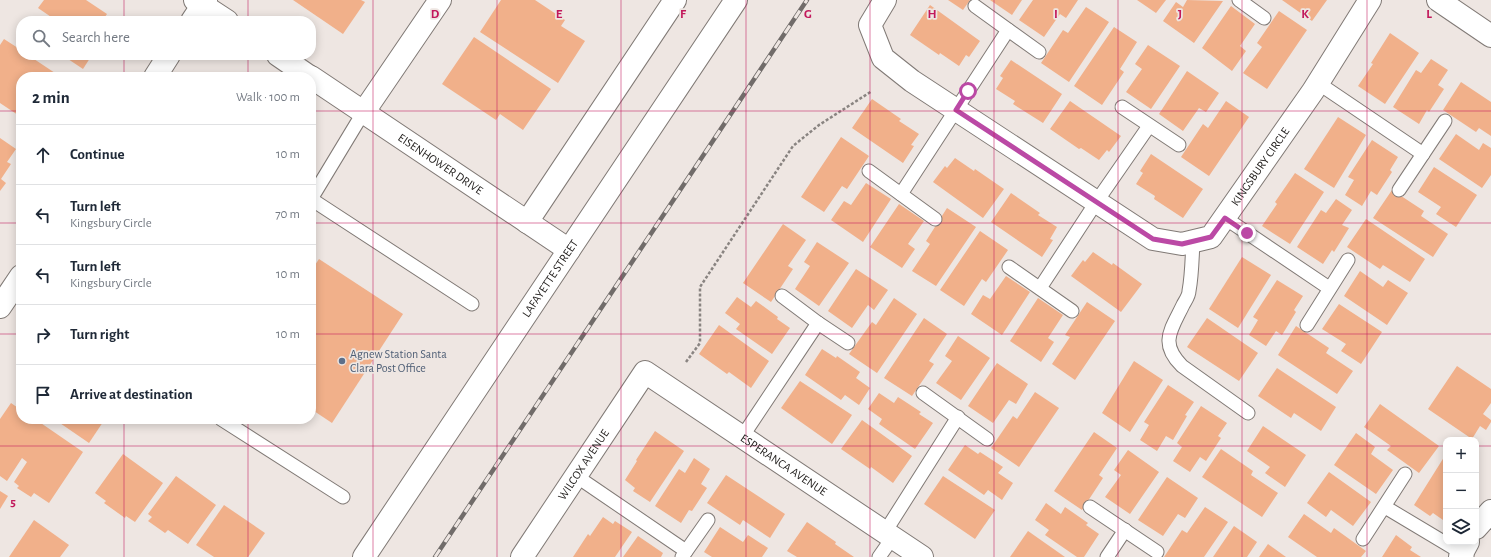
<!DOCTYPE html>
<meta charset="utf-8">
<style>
:root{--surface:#fff;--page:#f2f2f3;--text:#1f2937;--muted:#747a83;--line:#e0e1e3}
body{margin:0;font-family:"Alegreya Sans",sans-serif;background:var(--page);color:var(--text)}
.controls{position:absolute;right:12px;bottom:12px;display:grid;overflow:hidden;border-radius:8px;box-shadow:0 2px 10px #0003}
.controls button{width:36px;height:36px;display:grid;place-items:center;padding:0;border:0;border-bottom:1px solid var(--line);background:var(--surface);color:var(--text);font:20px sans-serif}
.stop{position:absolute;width:12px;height:12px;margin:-9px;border:3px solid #bb49a5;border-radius:50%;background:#fff}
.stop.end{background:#bb49a5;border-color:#fff;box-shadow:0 1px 4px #0008}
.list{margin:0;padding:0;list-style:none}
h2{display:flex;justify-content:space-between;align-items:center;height:52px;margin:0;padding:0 16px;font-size:17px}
h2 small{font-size:13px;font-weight:400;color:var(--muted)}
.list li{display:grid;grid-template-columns:26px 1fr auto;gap:12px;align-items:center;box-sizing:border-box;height:60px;padding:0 16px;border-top:1px solid var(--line)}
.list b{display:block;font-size:15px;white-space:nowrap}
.list p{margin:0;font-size:13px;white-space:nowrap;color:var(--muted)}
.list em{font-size:13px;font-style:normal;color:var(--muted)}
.icon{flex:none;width:22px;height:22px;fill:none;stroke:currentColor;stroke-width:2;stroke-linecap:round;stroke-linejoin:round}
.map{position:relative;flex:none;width:1491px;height:557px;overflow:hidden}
.search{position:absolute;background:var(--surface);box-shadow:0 2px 10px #0003;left:16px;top:16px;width:300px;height:44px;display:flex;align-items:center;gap:10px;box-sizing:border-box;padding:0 14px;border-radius:16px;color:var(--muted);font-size:15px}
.panel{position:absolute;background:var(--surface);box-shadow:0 2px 10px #0003;left:16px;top:72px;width:300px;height:352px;border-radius:16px}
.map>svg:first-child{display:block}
.building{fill:#f1b08a}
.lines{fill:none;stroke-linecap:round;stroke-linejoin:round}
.lane-casing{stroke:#817a76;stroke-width:15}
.street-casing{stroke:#817a76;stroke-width:24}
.primary-casing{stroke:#817a76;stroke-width:24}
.path{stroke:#898481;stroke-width:2.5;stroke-dasharray:3 2;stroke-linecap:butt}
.lane{stroke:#fff;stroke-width:13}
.street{stroke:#fff;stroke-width:22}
.primary{stroke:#fff;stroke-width:22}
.rail-casing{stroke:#716c6a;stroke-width:4.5}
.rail{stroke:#eee6e2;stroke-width:3;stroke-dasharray:9;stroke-linecap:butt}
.route{stroke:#bb49a5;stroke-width:5}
.grid{fill:none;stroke:#c2185b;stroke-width:1;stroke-opacity:0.55}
.service-dot{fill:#5c6f8a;stroke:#eee6e2;stroke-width:1.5}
.labels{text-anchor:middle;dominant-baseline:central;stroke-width:3.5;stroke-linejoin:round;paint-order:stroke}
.street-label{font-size:12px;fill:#252220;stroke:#eee6e2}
.service-label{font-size:12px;fill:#4e5e75;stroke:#eee6e2;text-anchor:start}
.grid-label{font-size:13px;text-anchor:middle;font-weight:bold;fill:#c2185b;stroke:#eee6e2;stroke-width:3.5;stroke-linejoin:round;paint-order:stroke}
</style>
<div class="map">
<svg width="1491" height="557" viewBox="0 0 1491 557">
<rect width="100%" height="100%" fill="#eee6e2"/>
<g class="building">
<polygon points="44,0 86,0 107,14 102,21 57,21 38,8"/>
<polygon points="293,0 361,0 365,2 343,34"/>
<polygon points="501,0 535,0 565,20 561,26 585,41 558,83 480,32"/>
<polygon points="948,0 970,0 963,10"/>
<polygon points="990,0 1022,0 1012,15"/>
<polygon points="1033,0 1078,0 1066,18 1060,14 1044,37 1019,20"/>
<polygon points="1137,0 1166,0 1156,13"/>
<polygon points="1187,0 1223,1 1194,43 1163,21 1176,2 1183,7"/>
<polygon points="1282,0 1327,0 1312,21"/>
<polygon points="930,5 980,41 969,57 966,55 959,66 940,53 939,55 910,35"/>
<polygon points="1231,6 1255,24 1240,46 1246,51 1232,71 1202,48"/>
<polygon points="1086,7 1109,22 1069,82 1041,63 1063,30 1068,33"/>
<polygon points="1279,11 1307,30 1267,89 1243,73 1262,47 1257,43"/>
<polygon points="1114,27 1137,42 1120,69 1124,72 1102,105 1074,86"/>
<polygon points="1390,33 1419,53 1385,104 1358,86 1373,64 1371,63"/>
<polygon points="474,37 551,89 523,130 500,114 496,120 442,84"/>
<polygon points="4,39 21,50 21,55 28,55 61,77 21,77 21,117 0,103 0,45"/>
<polygon points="1148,45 1180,66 1151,109 1126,92 1142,69 1135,64"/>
<polygon points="62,55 92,55 83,69"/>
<polygon points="1431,59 1448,70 1438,85 1444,89 1429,112 1427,110 1419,124 1393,107 1416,70 1421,73"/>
<polygon points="1011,60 1062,94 1043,123 1013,104 1015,101 996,89 1003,78 1000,76"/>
<polygon points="1187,71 1219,93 1206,112 1199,108 1183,131 1159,114"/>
<polygon points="1461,82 1491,102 1491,136 1479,128 1476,132 1443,110"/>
<polygon points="872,99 901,119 899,121 919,134 911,145 914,146 903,163 852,128"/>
<polygon points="1070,101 1121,136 1109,152 1107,150 1099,160 1081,148 1079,149 1050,129"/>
<polygon points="1226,101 1249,117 1209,176 1181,157 1203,124 1208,128"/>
<polygon points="1338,117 1366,135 1334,188 1304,169"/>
<polygon points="1456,134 1479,150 1483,143 1491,148 1491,175 1482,188 1439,159"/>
<polygon points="841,137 869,156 847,189 842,186 824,212 801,197"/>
<polygon points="0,138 16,149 7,162 11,164 1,179 6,183 0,191"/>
<polygon points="1372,140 1398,157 1390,170 1392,172 1377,195 1371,191 1362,206 1345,195 1354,180 1348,177"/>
<polygon points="1151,154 1203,189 1183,218 1154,199 1155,196 1136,184 1143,173 1140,171"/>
<polygon points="955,158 974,171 975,169 1004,189 983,218 933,182 945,166 947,168"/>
<polygon points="1434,167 1477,195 1456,227 1436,214 1441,207 1418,192"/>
<polygon points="1295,173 1324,192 1290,244 1262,226 1277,204 1275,202"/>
<polygon points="866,183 891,199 863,242 831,220 844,201 851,205"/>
<polygon points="1392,190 1424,211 1421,216 1448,234 1433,257 1373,218"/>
<polygon points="1011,193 1040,213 1038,215 1057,227 1050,239 1053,240 1042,257 991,222"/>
<polygon points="1336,199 1352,210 1342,225 1349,228 1334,252 1332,250 1323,264 1297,247 1321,210 1326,213"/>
<polygon points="899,204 924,221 908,244 915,249 902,268 870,247"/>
<polygon points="947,208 976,227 936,286 912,271 930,244 926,241"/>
<polygon points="1366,219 1425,259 1410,282 1383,265 1380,269 1347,247"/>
<polygon points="783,224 806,240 788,266 793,269 771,302 743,283"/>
<polygon points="980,231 1008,250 986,282 982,279 964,306 940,290"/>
<polygon points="817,242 849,263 819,306 795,289 810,266 804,262"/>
<polygon points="1093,252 1112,265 1113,263 1142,284 1121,312 1071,276 1083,260 1085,262"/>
<polygon points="1242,257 1271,275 1238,328 1209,309"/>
<polygon points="319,259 403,314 332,423 311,409 311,271"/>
<polygon points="856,269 888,290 874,310 868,305 852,328 828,311"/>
<polygon points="1360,271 1383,287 1388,280 1408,293 1387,325 1344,296"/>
<polygon points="1006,276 1030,292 1002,335 971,314 983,295 990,299"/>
<polygon points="1277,280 1303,296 1294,310 1296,312 1282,335 1276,331 1266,346 1249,335 1258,320 1253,317"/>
<polygon points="737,297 751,307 756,301 778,317 777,319 790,328 772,354 736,329 740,324 725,313"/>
<polygon points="894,298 917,314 877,373 849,354 872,322 876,325"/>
<polygon points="1038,298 1063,315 1048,338 1054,342 1041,362 1010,341"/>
<polygon points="1087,302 1115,321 1075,380 1052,364 1070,337 1065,335"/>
<polygon points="1339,304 1382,332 1361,364 1341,351 1346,344 1322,329"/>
<polygon points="924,318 947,334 929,361 934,364 912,396 884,378"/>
<polygon points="1207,318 1258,353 1239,381 1187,347"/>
<polygon points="719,325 769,361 751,388 729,372 727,374 699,354"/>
<polygon points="1296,326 1329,348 1326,353 1353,371 1337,394 1278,355"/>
<polygon points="958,336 990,358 961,400 936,383 952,361 945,356"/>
<polygon points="822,349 836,358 837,356 860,372 856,378 870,388 859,405 845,395 841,400 805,375"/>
<polygon points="1134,361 1163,380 1130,432 1102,413"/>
<polygon points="997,363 1028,384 1016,404 1009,400 993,423 968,406"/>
<polygon points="1457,366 1491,389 1491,403 1483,414 1491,420 1491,422 1486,430 1480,426 1472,439 1428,409"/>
<polygon points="1277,368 1336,407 1321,431 1294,413 1291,418 1258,396"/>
<polygon points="800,381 852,415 832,444 781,408"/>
<polygon points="1168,385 1194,402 1185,415 1187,416 1173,440 1166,436 1157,451 1140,440 1149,425 1144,422"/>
<polygon points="1035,392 1059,408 1019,467 991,448 1013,416 1017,419"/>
<polygon points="879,393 894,403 898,397 921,412 919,414 933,423 915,449 879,424 882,419 868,409"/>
<polygon points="11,403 21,410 21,419 35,419 83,452 49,503 34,493 31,497 17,488 19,486 14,482 27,462 22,458 7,481 0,476 0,419"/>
<polygon points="1380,404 1439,446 1419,473 1387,450 1391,446 1364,427"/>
<polygon points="1201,406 1227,423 1218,436 1221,438 1206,461 1200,457 1190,472 1173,461 1182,447 1177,443"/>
<polygon points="54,419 105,419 89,443"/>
<polygon points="862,420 912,456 893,483 871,467 870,469 841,449"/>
<polygon points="1263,426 1306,455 1285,487 1265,473 1270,467 1247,451"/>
<polygon points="655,431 684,451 650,502 633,491 635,488 625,480 637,461 636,460"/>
<polygon points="1094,432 1117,448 1099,475 1103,478 1082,510 1054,491"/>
<polygon points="1356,433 1375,447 1371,454 1393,470 1376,494 1334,465"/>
<polygon points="965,445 978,454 980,452 1003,467 998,473 1013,483 1002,500 988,490 984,495 948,470"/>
<polygon points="1221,449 1253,471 1251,475 1278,493 1262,517 1202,477"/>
<polygon points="1128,450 1159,472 1130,514 1105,497 1121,475 1114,470"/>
<polygon points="123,454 163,483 135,522 126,516 125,518 104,503 106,501 95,493"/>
<polygon points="1446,454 1446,515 1443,520 1433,513 1430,516 1414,505"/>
<polygon points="694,458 710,469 701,484 707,488 692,511 689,510 681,523 655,506 679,469 685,473"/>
<polygon points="1329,472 1371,502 1353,526 1331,510 1326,517 1307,503"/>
<polygon points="726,475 785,514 770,538 743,520 740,525 707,503"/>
<polygon points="176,476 216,505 188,544 168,530 165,533 148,521 152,517 148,514"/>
<polygon points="943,476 995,510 975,539 924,504"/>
<polygon points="1167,477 1198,498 1185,518 1178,514 1163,536 1138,520"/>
<polygon points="0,491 8,496 0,509"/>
<polygon points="1046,503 1061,514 1065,507 1088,523 1086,525 1099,534 1084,557 1077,557 1045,535 1049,530 1035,520"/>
<polygon points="224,505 265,533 248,557 214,557 196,545"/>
<polygon points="1205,507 1228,522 1204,557 1164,557 1182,530 1187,533"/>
<polygon points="1304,514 1331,533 1334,528 1366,551 1361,557 1317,557 1288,537"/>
<polygon points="603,517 613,524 615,521 632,532 615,557 573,557 588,534 590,536"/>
<polygon points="34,520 69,545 60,557 9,557"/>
<polygon points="807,522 836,542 835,544 854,557 797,557 787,551"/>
<polygon points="1234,526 1257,542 1247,557 1213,557"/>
<polygon points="720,527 743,542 748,535 768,548 762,557 712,557 704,552"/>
<polygon points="1028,531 1065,557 1010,557"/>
<polygon points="1396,535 1412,547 1410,550 1421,557 1382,557"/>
<polygon points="638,536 663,553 661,557 623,557"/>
<polygon points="1268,544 1286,557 1259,557"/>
</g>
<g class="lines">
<defs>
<g id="lane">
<polyline points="1239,0 1264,18"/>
<polyline points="975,6 1039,52"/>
<polyline points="1318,83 1423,154"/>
<polyline points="1122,107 1179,145"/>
<polyline points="869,171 935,219"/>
<polyline points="1399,190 1445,121"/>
<polyline points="901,194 1008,30"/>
<polyline points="311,199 472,304"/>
<polyline points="311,199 363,113"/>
<polyline points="1225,218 1329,288"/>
<path d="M 1193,242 C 1192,258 1192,275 1189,291 C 1189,296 1185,301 1183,305 C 1171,330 1159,343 1182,366 L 1248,413"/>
<polyline points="1009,267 1072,311"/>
<polyline points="1040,288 1097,201 1149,126"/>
<polyline points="782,296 818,323 848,343"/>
<polyline points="1307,325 1348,260"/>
<polyline points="923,393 987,439"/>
<polyline points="221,419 343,497"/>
<polyline points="742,437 818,323"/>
<polyline points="576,476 686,551"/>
<polyline points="1090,507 1157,552"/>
<polyline points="1385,507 1467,556"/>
<polyline points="885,532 958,417"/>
<polyline points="1363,539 1405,474"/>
<polyline points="682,557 708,520"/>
<polyline points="879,557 893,537"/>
<polyline points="1107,557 1125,530"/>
</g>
<g id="street">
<polyline points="195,0 227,21"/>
<path id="s1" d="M 885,0 L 870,25 L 883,58 L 912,81 L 1153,239 L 1182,244 L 1211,237 L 1313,91 L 1370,0"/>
<polyline points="1438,0 1491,36"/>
<polyline points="192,21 206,0"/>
<polyline points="278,55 310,77"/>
<polyline points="155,77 169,55"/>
<path id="s2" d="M 311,77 L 569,250"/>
<polyline points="363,113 440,0"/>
<polyline points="0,307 21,276"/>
<polyline points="1476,528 1491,511"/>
<path id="s3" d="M 522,557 L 645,372 L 922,557"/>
<polyline points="1460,557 1468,542"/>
</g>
<g id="primary">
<polyline points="527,222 675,0"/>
<path id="s4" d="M 364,557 L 736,0"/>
</g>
</defs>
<use href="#lane" class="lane-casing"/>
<use href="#street" class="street-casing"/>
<use href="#primary" class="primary-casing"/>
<polyline class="path" points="686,362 700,343 700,287 793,146 819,125 872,91"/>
<use href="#lane" class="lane"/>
<use href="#street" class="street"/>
<use href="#primary" class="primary"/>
<defs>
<polyline id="rail" points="435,557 807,0"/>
</defs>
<use href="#rail" class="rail-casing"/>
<use href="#rail" class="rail"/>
</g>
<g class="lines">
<polyline class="route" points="968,91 956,110 1153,239 1182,244 1211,237 1225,218 1247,233"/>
</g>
<path class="grid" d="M 124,0 L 124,21M 248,0 L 248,21M 373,0 L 373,557M 497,0 L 497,557M 621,0 L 621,557M 746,0 L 746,557M 870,0 L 870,557M 994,0 L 994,557M 1118,0 L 1118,557M 1242,0 L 1242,557M 1367,0 L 1367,557M 124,55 L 124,77M 248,55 L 248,77M 0,111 L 21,111M 311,111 L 1491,111M 0,223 L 21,223M 311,223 L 1491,223M 0,334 L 21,334M 311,334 L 1491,334M 124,419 L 124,557M 248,419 L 248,557M 0,446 L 1446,446M 1476,446 L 1491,446"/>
<circle class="service-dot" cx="342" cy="361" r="4"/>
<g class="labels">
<g class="street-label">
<text stroke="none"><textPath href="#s2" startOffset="156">EISENHOWER DRIVE</textPath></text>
<text stroke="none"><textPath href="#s1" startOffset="535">KINGSBURY CIRCLE</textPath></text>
<text stroke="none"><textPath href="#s4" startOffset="335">LAFAYETTE STREET</textPath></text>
<text stroke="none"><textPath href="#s3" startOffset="111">WILCOX AVENUE</textPath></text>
<text stroke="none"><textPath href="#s3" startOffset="389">ESPERANCA AVENUE</textPath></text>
</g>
<g class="service-label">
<text x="350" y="354">Agnew Station Santa<tspan x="350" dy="14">Clara Post Office</tspan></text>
</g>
</g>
<g class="grid-label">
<text x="435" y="18">D</text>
<text x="559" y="18">E</text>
<text x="683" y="18">F</text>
<text x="808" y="18">G</text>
<text x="932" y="18">H</text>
<text x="1056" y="18">I</text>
<text x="1180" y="18">J</text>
<text x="1305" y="18">K</text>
<text x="1429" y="18">L</text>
<text x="13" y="506">5</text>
</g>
</svg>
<div class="controls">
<button>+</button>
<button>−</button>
<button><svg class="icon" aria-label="layers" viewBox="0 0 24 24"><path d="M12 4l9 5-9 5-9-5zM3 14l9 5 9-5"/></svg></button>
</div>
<div class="stop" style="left:968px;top:91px"></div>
<div class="stop end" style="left:1247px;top:233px"></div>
<div class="search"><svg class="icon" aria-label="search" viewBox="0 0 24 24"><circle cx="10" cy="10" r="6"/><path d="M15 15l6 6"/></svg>Search here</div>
<section class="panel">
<h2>2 min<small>Walk · 100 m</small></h2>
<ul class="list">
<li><svg class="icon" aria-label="ahead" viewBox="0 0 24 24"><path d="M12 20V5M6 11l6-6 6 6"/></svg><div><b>Continue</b></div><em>10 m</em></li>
<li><svg class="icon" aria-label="left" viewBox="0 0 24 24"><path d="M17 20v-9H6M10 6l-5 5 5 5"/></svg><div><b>Turn left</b><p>Kingsbury Circle</p></div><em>70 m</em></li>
<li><svg class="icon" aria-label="left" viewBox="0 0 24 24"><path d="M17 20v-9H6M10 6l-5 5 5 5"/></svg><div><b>Turn left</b><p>Kingsbury Circle</p></div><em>10 m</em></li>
<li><svg class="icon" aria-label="right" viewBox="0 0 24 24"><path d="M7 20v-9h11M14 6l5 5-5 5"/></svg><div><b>Turn right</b></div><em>10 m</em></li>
<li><svg class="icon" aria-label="arrive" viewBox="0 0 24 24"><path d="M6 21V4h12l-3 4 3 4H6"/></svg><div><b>Arrive at destination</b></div></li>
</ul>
</section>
</div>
